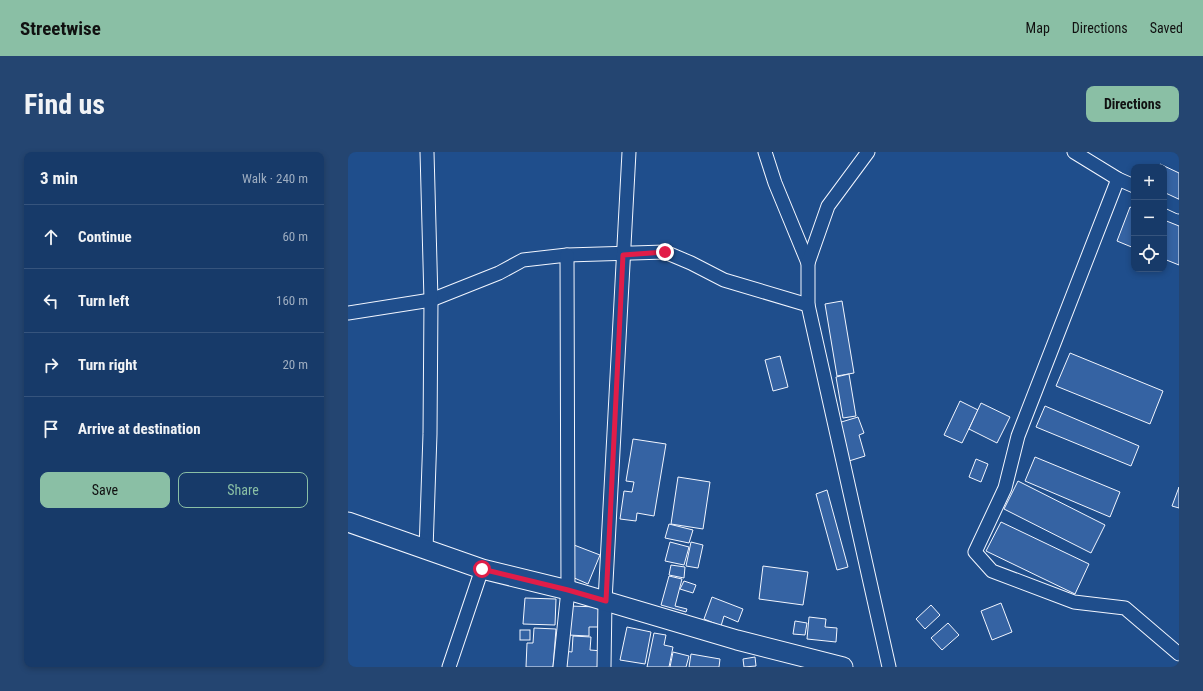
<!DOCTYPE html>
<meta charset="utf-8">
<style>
:root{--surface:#173a69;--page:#244571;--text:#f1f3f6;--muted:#9eadc0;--line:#36547d;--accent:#8abfa5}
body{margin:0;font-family:"Roboto Condensed",sans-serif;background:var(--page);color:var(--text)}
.controls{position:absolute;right:12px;top:12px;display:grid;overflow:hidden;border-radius:8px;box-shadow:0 2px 6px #0003}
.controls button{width:36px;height:36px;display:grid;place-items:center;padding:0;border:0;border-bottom:1px solid var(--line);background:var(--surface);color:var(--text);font:20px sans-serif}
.stop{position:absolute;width:12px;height:12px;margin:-9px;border:3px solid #e11d48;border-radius:50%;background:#fff}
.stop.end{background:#e11d48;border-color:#fff;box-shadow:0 1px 4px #0008}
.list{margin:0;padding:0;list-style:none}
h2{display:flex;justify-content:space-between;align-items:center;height:52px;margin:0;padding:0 16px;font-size:17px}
h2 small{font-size:13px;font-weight:400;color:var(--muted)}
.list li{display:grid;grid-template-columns:26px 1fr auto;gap:12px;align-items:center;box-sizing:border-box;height:64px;padding:0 16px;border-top:1px solid var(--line)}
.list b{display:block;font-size:15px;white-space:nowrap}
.list em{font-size:13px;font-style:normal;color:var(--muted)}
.actions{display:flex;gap:8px;padding:12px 16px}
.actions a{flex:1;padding:9px 0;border:1px solid var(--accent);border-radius:8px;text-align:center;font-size:14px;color:var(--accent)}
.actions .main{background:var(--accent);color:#111}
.icon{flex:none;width:22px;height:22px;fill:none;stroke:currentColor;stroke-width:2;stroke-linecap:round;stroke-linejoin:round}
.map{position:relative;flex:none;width:831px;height:515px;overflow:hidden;border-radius:8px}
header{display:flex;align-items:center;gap:24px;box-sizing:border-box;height:56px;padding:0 20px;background:var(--accent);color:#111}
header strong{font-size:19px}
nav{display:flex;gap:22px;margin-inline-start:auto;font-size:14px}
.intro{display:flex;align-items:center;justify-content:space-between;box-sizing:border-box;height:96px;padding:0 24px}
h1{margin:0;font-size:28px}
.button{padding:10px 18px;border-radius:8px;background:var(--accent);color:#111;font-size:14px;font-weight:700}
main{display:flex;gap:24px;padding:0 24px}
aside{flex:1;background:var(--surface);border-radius:8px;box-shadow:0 2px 6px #0003}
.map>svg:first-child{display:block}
.building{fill:#3563a3;stroke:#f2f6ff}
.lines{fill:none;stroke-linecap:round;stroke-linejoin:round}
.street-casing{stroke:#f2f6ff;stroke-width:15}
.secondary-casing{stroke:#f2f6ff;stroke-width:21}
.street{stroke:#1f4e8c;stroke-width:13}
.secondary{stroke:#1f4e8c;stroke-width:19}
.route{stroke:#e11d48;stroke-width:5}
</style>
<header>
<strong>Streetwise</strong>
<nav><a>Map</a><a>Directions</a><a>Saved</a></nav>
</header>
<div class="intro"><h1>Find us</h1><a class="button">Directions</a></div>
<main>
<aside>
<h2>3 min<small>Walk · 240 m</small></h2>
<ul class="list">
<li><svg class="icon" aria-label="ahead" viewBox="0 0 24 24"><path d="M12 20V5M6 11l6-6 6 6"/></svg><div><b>Continue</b></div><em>60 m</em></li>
<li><svg class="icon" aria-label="left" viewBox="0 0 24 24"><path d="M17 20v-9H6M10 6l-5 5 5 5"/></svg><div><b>Turn left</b></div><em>160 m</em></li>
<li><svg class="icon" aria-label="right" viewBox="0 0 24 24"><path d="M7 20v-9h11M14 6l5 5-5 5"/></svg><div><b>Turn right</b></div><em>20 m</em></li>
<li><svg class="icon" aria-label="arrive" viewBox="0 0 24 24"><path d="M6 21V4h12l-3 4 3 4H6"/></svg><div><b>Arrive at destination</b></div></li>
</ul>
<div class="actions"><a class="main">Save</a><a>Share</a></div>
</aside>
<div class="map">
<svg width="831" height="515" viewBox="0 0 831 515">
<rect width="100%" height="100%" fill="#1f4e8c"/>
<g class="building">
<polygon points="812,12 831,21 831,50 816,44 816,15 811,15"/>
<polygon points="782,55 786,57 786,96 769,89"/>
<polygon points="816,68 831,74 831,113 816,107"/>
<polygon points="494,149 506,221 489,224 477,152"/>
<polygon points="722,201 815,239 802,272 708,234"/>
<polygon points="432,204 440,235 425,239 417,208"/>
<polygon points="501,222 508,264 495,266 488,225"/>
<polygon points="612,249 630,258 614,291 596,283"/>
<polygon points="633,251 662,265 649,291 621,277"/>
<polygon points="697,254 791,294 783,314 688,275"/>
<polygon points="510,265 516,281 511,283 517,304 501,309 490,271"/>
<polygon points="285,287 318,292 306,364 289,361 288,369 272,367 276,339 284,340 286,330 278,329"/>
<polygon points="687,305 772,340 762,365 677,329"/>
<polygon points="628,307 640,312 633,330 621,325"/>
<polygon points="330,325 362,330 355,377 323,372"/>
<polygon points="670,329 757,373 743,401 656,357"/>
<polygon points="831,335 831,356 824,354"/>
<polygon points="479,338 500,415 489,418 468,342"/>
<polygon points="653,370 741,412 727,442 638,399"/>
<polygon points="321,372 345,378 341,391 317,386"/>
<polygon points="322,390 341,395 336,413 317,409"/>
<polygon points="343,390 355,393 350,416 338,414"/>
<polygon points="226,393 252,403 240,432 215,421"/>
<polygon points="323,413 337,415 336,426 321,423"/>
<polygon points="415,414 460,420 455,453 411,447"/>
<polygon points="321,424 334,427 327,454 339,457 338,460 313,453"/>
<polygon points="336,429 348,433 345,441 332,437"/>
<polygon points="364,445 395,457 390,470 376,464 373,474 356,467"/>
<polygon points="177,446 208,447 207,473 175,472"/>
<polygon points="653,451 664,480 644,488 633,459"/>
<polygon points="583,453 592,463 577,477 568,467"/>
<polygon points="221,454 251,455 250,475 241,475 241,484 220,483"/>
<polygon points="461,465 478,467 477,475 489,476 488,490 459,487"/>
<polygon points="447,469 459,471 457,483 445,482"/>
<polygon points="600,471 611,483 594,498 583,486"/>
<polygon points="279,475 303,480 297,512 272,508"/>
<polygon points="186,476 208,477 205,515 178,515 179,491 185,491"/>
<rect x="172" y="478" width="10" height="10"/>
<polygon points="306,481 318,483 316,493 325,495 321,515 299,515"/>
<polygon points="225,484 243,485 242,498 255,499 254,515 215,515 216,499 224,500"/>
<polygon points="325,500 341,504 338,515 322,515"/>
<polygon points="343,502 372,507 371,515 341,515"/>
<polygon points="407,505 408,514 396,515 395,507"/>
</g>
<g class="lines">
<defs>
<g id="street">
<polyline points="417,0 427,31 460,111"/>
<polyline points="520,0 480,54 460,111 460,153 541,515"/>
<polyline points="726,0 770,27 786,34"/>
<polyline points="770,27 670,284 657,336 627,400 644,419 726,450 777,456 831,502"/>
<polyline points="816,48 831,55"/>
<polyline points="0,161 83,148 151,121 175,108 219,103 317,100 343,111 376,128 460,153"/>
<polyline points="78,398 82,282 83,148 79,0"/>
<polyline points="101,515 134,417"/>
<polyline points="212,515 220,438 219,103"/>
<polyline points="256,515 257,449 281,0"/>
</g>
<polyline id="secondary" points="0,370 134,417 220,438 389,488 495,515"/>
</defs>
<use href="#street" class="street-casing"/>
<use href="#secondary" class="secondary-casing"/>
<use href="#street" class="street"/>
<use href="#secondary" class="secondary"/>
</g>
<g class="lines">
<polyline class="route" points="134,417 220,438 258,449 275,103 317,100"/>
</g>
</svg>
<div class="controls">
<button>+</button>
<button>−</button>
<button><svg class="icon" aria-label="locate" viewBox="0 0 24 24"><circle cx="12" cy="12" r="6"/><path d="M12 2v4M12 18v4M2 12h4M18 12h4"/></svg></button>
</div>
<div class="stop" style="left:134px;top:417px"></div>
<div class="stop end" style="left:317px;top:100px"></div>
</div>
</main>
